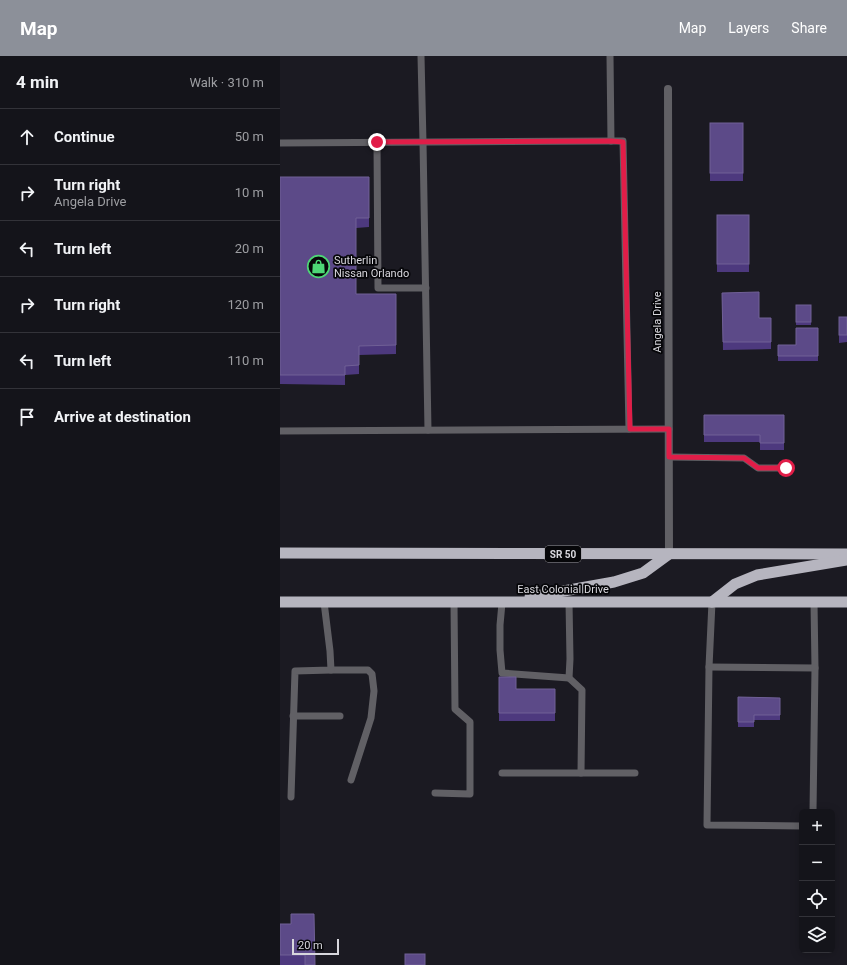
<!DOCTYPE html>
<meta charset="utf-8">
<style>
:root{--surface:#14141a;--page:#1d1d23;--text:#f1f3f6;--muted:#9d9ea2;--line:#333339;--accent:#8c9099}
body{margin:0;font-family:Roboto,sans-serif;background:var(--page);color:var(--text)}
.controls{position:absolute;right:12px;bottom:12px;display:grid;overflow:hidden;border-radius:6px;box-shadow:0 2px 10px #0003}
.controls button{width:36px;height:36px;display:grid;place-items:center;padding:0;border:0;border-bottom:1px solid var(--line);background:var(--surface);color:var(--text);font:20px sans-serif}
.scale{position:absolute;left:12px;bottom:10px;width:47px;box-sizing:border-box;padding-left:4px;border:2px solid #d8d7dd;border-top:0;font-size:11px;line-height:14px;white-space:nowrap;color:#d8d7dd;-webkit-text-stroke:3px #060609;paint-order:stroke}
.stop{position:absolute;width:12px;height:12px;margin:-9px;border:3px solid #e11d48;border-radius:50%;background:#fff}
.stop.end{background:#e11d48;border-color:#fff;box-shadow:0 1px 4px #0008}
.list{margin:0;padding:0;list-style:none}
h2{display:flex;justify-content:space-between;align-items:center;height:52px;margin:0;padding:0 16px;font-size:17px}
h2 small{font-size:13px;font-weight:400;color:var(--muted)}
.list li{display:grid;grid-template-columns:26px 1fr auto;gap:12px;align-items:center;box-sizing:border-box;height:56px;padding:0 16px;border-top:1px solid var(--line)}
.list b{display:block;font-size:15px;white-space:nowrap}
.list p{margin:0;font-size:13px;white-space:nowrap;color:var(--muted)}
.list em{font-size:13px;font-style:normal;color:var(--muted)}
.icon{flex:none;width:22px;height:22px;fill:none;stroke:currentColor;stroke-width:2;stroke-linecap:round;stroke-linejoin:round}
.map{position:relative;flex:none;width:567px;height:909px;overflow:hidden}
header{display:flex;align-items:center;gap:24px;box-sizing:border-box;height:56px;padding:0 20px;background:var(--accent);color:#fff}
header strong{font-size:19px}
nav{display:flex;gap:22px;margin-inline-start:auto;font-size:14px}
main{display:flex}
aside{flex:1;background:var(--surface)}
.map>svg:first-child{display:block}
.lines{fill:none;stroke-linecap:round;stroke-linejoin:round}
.service{stroke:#616065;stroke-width:7}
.minor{stroke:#616065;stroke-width:8}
.trunk{stroke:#b6b5bf;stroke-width:11}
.wall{fill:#4d397e}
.building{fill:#5c4a88;stroke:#706096}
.route{stroke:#e11d48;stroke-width:5}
.labels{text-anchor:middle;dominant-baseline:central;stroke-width:3.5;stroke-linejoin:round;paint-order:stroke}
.shield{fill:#060609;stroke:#99989d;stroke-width:1}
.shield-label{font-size:10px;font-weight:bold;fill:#d8d7dd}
.poi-label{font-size:11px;fill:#d8d7dd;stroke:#060609;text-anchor:start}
.street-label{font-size:11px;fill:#d8d7dd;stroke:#060609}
</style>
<header>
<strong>Map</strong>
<nav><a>Map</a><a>Layers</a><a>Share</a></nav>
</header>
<main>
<aside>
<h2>4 min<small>Walk · 310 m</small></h2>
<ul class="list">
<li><svg class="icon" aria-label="ahead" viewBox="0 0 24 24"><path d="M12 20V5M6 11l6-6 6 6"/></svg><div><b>Continue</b></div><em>50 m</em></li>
<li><svg class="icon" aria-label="right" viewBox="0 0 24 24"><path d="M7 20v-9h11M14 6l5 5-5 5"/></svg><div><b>Turn right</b><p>Angela Drive</p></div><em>10 m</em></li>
<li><svg class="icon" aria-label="left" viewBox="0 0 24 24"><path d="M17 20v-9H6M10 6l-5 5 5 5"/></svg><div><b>Turn left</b></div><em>20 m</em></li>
<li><svg class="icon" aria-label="right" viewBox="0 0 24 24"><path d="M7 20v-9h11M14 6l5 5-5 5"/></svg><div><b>Turn right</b></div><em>120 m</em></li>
<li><svg class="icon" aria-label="left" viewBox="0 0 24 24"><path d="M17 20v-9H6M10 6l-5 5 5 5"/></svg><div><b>Turn left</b></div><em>110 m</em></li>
<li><svg class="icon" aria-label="arrive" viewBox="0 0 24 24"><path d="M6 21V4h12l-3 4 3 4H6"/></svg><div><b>Arrive at destination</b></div></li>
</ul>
</aside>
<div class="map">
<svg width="567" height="909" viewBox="0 0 567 909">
<rect width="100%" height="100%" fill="#1b1a22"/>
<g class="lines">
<g class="service">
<polyline points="141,0 143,86 148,374"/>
<polyline points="330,0 331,85 343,85 349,373"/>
<polyline points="0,87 331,85"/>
<polyline points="97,87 98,232 146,232"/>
<polyline points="0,375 389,373"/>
<polyline points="389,401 464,402 478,412 506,412"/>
<polyline points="289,546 290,603 289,622 302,634 301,717 355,717"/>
<polyline points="432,546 429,611 427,769 522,770"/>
<polyline points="222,547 220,569 220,594 222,617 289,622"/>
<polyline points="429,611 535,612 534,546"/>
<polyline points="51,614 88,614 92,618 94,635 91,662 71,724"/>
<polyline points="13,660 60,660"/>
<polyline points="222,717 301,717"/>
<polyline points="155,737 190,738 190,666 175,653 174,546"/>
<polyline points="11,741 15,615 51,614 50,595 44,546"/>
<polyline points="533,756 535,612"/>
</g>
<polyline class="minor" points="388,33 389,498"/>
<g class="trunk">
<polyline points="0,497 567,498"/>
<polyline points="250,541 334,526 363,517 389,498"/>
<polyline points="0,546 567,546"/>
<polyline points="432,546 455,528 477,519 567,504"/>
</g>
</g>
<g class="wall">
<rect x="430" y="67" width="33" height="58"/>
<polygon points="0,121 89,121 89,171 76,172 76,238 116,238 116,298 79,299 79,318 65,319 65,329 0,328"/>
<rect x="437" y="159" width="32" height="57"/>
<polygon points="442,237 479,262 491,262 491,293 443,294"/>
<rect x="516" y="249" width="15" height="20"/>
<polygon points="559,261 567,261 567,286 559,287"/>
<polygon points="538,272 538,305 498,305 498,289 516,289"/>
<polygon points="424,359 504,359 504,394 480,394 480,386 424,386"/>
<polygon points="219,621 236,633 275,633 275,665 219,665"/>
<polygon points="458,641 500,642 500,664 474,664 474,671 458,671"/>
<polygon points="0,868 35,909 0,909"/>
</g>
<g class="building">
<rect x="430" y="67" width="33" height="50"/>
<polygon points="0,121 89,121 89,162 76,162 76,238 116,238 116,289 79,290 79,309 65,310 65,319 0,319"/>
<rect x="437" y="159" width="32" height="49"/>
<polygon points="479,236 479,262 491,262 491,286 443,286 442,237"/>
<rect x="516" y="249" width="15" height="17"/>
<rect x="559" y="261" width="8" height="18"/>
<polygon points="516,272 538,272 538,300 498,300 498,289 516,289"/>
<polygon points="424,359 504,359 504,387 480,387 480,379 424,379"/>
<polygon points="219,621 236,621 236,633 275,633 275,657 219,657"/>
<polygon points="458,641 500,642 500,659 474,659 474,666 458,666"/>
<polygon points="11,858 34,858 35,909 25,909 25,899 0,899 0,868 11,868"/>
<rect x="125" y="898" width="20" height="11"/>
</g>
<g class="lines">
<polyline class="route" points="97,86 331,85 343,86 350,373 389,373 389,401 464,402 478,412 506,412"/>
</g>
<defs>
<symbol id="shop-ring" viewBox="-11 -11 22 22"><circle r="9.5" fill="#060609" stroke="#4dd676" stroke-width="1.5"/><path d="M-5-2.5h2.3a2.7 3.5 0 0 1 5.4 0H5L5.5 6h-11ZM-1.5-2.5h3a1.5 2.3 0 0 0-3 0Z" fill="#4dd676"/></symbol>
</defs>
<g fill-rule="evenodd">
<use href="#shop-ring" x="26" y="198" width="25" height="25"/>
</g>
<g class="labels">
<rect class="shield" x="265" y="490" width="36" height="16" rx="3"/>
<g class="shield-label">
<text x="283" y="498">SR 50</text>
</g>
<g class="poi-label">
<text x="54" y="204">Sutherlin<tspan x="54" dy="13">Nissan Orlando</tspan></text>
</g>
<g class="street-label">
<text transform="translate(377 266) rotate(-90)">Angela Drive</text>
<text x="283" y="533">East Colonial Drive</text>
</g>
</g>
</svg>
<div class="controls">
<button>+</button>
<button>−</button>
<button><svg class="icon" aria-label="locate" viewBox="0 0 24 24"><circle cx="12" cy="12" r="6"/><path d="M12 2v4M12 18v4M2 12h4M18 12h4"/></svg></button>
<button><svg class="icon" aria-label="layers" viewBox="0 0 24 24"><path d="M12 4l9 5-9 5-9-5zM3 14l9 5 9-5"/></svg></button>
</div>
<div class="scale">20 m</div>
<div class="stop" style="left:506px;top:412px"></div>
<div class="stop end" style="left:97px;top:86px"></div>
</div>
</main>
